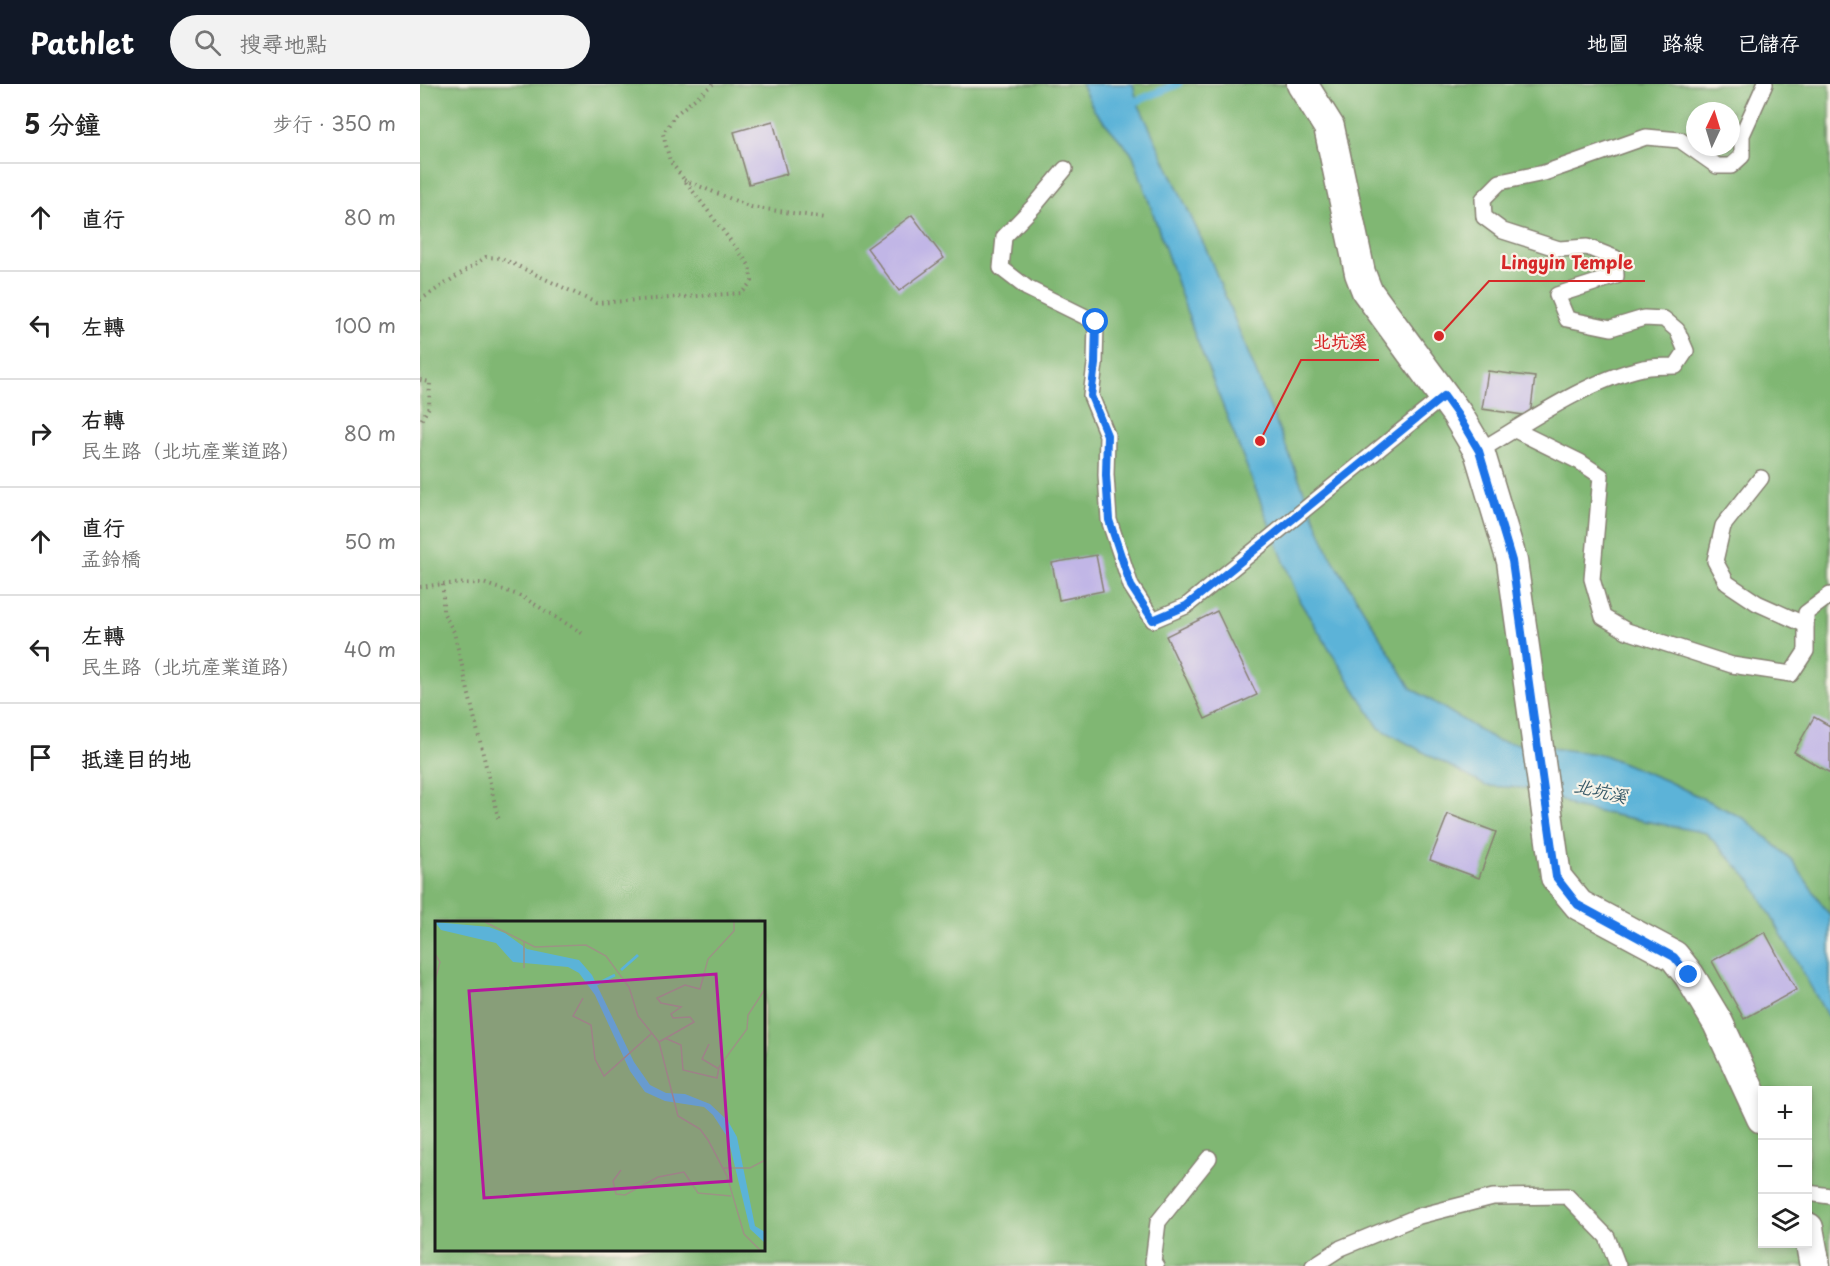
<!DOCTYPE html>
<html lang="zh-TW">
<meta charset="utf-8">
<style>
:root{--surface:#fff;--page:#f2f2f2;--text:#222;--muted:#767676;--line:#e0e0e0;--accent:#111827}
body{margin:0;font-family:"Playpen Sans","LXGW WenKai TC",sans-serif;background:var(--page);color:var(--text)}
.controls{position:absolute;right:18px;bottom:18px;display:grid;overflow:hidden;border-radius:0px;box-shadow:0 3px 9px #0003}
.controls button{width:54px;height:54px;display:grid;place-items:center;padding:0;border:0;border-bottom:2px solid var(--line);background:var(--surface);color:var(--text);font:30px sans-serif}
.compass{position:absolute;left:1266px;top:18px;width:54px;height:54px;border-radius:50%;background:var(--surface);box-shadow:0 3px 9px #0003;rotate:4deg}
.stop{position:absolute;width:18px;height:18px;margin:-14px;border:4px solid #1a73e8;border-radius:50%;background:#fff}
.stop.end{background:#1a73e8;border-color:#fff;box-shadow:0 2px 6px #0008}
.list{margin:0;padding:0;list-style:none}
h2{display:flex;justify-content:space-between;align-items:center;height:78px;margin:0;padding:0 24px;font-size:26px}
h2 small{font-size:20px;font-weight:400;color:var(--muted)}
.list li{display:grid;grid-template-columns:39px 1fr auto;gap:18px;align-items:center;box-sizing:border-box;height:108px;padding:0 24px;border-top:2px solid var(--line)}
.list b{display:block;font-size:22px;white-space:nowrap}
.list p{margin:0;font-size:20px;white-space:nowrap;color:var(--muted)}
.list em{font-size:20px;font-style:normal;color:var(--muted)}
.icon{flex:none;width:33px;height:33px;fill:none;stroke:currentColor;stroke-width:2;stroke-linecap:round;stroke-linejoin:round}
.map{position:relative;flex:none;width:1410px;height:1182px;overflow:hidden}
header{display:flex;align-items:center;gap:36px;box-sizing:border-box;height:84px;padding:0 30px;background:var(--accent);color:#fff}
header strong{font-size:28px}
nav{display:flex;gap:33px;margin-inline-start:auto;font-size:21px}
.search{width:420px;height:54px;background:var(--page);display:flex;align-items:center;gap:15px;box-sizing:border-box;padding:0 21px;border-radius:33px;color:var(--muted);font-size:22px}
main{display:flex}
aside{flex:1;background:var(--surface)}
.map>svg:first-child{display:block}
.forest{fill:#80b773;stroke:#4e6a48;stroke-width:1.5;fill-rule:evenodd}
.water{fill:#5bb3d8;stroke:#3c687a;stroke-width:1.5}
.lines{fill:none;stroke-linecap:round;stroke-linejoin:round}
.stream{stroke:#5bb3d8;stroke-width:8}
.building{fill:#c1b6e6}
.service-casing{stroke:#868072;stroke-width:18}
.minor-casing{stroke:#868072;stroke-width:33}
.path{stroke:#868072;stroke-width:4;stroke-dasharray:1.5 4.5;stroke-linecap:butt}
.service{stroke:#fff;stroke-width:15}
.minor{stroke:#fff;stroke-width:30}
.route{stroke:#1a73e8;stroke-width:8}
.labels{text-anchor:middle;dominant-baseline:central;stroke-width:4.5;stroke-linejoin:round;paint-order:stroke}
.water-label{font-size:18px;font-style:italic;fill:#355867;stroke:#f7f3e8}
.inset-river{fill:none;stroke:#5bb3d8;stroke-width:3}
.inset-road{fill:none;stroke:#9b9484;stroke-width:1.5}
.view{fill:#b5179e;fill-opacity:0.15;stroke:#b5179e;stroke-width:3}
.inset-edge{fill:none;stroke:#1c1c1c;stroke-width:3}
.leader{fill:none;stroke:#d62828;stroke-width:2}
.callout-dot{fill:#d62828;stroke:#f7f3e8;stroke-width:2}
.callout-label{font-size:18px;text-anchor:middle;font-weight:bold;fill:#d62828;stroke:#f7f3e8;stroke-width:4.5;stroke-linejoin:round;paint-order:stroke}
</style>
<header>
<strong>Pathlet</strong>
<div class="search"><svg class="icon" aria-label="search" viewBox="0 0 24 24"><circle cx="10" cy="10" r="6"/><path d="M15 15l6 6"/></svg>搜尋地點</div>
<nav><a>地圖</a><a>路線</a><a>已儲存</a></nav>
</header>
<main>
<aside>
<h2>5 分鐘<small>步行 · 350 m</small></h2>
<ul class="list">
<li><svg class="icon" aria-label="ahead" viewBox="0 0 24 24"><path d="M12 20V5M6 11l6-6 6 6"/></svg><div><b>直行</b></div><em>80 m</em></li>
<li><svg class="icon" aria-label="left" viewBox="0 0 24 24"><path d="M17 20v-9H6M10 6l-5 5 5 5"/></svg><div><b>左轉</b></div><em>100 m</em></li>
<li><svg class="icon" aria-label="right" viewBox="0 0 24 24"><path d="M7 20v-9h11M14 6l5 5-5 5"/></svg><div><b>右轉</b><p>民生路（北坑產業道路）</p></div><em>80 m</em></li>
<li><svg class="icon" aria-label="ahead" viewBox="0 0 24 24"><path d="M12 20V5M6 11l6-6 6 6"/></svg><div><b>直行</b><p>孟鈴橋</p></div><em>50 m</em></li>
<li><svg class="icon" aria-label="left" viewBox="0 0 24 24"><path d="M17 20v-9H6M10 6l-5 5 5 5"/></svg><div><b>左轉</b><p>民生路（北坑產業道路）</p></div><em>40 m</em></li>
<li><svg class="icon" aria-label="arrive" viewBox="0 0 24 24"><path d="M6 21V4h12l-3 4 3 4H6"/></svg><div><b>抵達目的地</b></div></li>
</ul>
</aside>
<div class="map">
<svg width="1410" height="1182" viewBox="0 0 1410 1182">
<rect width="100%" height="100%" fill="#f7f3e8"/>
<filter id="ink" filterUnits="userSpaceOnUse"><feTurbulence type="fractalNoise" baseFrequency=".0167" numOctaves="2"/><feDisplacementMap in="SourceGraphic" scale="12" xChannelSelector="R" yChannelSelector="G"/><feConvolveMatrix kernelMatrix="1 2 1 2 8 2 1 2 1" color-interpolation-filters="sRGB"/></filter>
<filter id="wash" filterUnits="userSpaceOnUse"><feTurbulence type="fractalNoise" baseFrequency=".008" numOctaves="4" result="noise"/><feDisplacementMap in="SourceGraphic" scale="24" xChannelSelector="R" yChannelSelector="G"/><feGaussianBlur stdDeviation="1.35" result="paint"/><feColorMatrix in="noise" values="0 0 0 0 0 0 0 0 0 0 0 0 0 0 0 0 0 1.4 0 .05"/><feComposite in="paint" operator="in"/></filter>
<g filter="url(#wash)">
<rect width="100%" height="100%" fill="#f0e4c9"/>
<path class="forest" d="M 0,0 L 1410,0 L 1410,1182 L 0,1182 ZM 1275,27 L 1311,27 L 1311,63 L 1275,63 ZM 16,838 L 344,838 L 344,1166 L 16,1166 ZM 1342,1006 L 1388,1006 L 1388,1160 L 1342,1160 Z"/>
<polygon class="water" points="661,0 713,0 717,17 787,167 909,469 991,604 1077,657 1184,671 1247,697 1325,735 1372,776 1410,832 1410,937 1332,798 1286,749 1153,723 1124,705 1066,702 959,644 880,518 773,246 713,71 674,26"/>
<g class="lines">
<polyline class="stream" points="711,22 717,17 758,0"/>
</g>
<g id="blocks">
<g class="building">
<polygon points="353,37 367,90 329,100 314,48"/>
<polygon points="492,131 524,174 479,207 447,164"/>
<polygon points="1068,287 1115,293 1110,332 1062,325"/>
<polygon points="676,471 683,507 639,516 632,479"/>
<polygon points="797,527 837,611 785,635 746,552"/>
<polygon points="1394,633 1410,642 1410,689 1374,668"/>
<polygon points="1028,730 1076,748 1059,794 1010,776"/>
<polygon points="1345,848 1376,906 1324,935 1292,877"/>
</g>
</g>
</g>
<g filter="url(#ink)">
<use href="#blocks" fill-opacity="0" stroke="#868072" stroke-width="1.5"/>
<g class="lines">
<defs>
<g id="service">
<polyline points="645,85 615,121 584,153 581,184 607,204 676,238 675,280 671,312 687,351 686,391 689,436 711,502 733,536 766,522 1024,312"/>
<polyline points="1095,346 1160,378 1181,392 1172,495 1183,533 1207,547 1312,581 1371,590 1386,567 1386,529 1410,511"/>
<path d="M 1059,367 C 1108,338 1168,296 1223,284 C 1234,282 1245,282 1256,282 L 1266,267 L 1257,246 L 1244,235 L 1224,234 L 1191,244 L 1147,235 L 1137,211 L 1196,192 L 1195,174 L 1167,163 L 1139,165 L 1083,147 L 1064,133 L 1063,115 L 1080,98 L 1124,89 L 1226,53 L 1260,56 L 1297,82 L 1311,82 L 1322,72 L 1322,51 L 1345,0"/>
<polyline points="1341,394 1303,442 1295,477 1307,499 1337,519 1386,541"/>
<polyline points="1388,1109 1410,1112"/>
<polyline points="736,1182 733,1178 738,1138 789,1074"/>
<polyline points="893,1182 921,1164 999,1132 1073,1113 1147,1112 1187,1153 1198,1182"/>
</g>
<g id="minor">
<polyline points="882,0 909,43 940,189 947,207 1037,330 1059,367 1092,477 1136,793 1159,821 1254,872 1269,891 1298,939 1342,1034"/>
<polyline points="1388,1144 1395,1182"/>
</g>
</defs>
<use href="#service" class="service-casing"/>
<use href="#minor" class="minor-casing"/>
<g class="path">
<polyline points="264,96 331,123 406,134"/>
<polyline points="0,216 66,173 81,174 176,219 322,209 332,197 329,181 250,77 243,50 255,31 293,0"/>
<polyline points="0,296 10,298 9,323 0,338"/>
<polyline points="23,500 63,499 101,512 162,549"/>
<polyline points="0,503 23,500 23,528 34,548 79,737"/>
</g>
<use href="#service" class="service"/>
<use href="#minor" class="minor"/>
</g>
</g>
<g class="lines" filter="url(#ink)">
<polyline class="route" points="676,238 675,280 671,312 687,351 686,391 689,436 711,502 733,536 766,522 1024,312 1037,330 1059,367 1092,477 1136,793 1158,821 1254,873 1269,891"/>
</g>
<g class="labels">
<g class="water-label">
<text transform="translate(1181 706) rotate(13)">北坑溪</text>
</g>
</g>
<g transform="translate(15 837)">
<rect width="330" height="330" fill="#f0e4c9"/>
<path d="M 0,1 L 330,1 L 330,329 L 0,329 Z" fill="#80b773"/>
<path d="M 0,1 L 54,6 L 70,12 L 92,28 L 144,39 L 157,54 L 199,141 L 215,164 L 231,172 L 250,173 L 275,183 L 293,200 L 302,216 L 320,305 L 330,311 L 330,322 L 315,308 L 293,217 L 278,194 L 269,186 L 230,180 L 210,171 L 195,150 L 160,74 L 144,52 L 133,46 L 78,41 L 61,22 L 6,9 Z" fill="#5bb3d8"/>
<path class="inset-river" d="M 186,49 L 203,34M 160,64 L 180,54"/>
<path class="inset-road" d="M 50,1 L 100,26 L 151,24 L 171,35 L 194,66 L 203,95 L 224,121 L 243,195 L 265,208 L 273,219 L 292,255 L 309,313 L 325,329M 89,21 L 89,47M 0,33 L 5,41 L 0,59M 148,77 L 138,95 L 156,104 L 160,138 L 169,155 L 217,112M 230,117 L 246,124 L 248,149 L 282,157 L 284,146 L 312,108 L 313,94 L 330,68M 224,121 L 259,101 L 255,96 L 238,97 L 236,93 L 246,86 L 226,82 L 222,77 L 250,64 L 265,68 L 273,38 L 299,10 L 299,1M 274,123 L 267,138 L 284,148M 289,247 L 315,247 L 330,239M 186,249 L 178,260 L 181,273 L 190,274 L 223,256 L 249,251 L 263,272 L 296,275"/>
<path class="view" d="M 281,53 L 296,260 L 49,277 L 34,70 Z"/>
<rect width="330" height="330" class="inset-edge"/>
</g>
<path class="leader" d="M1019 252L1069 197H1225M840 357L881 276H959"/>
<g class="callout-dot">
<circle cx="1019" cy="252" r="6"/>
<circle cx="840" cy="357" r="6"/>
</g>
<g class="callout-label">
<text x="1147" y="185">Lingyin Temple</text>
<text x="920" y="264">北坑溪</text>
</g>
</svg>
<div class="controls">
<button>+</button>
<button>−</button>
<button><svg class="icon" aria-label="layers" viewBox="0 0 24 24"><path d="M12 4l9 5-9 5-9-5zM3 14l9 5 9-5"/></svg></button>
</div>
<svg class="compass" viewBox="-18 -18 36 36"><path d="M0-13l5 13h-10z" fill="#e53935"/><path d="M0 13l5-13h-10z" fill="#767676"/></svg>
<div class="stop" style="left:676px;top:238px"></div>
<div class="stop end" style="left:1269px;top:891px"></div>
</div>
</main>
